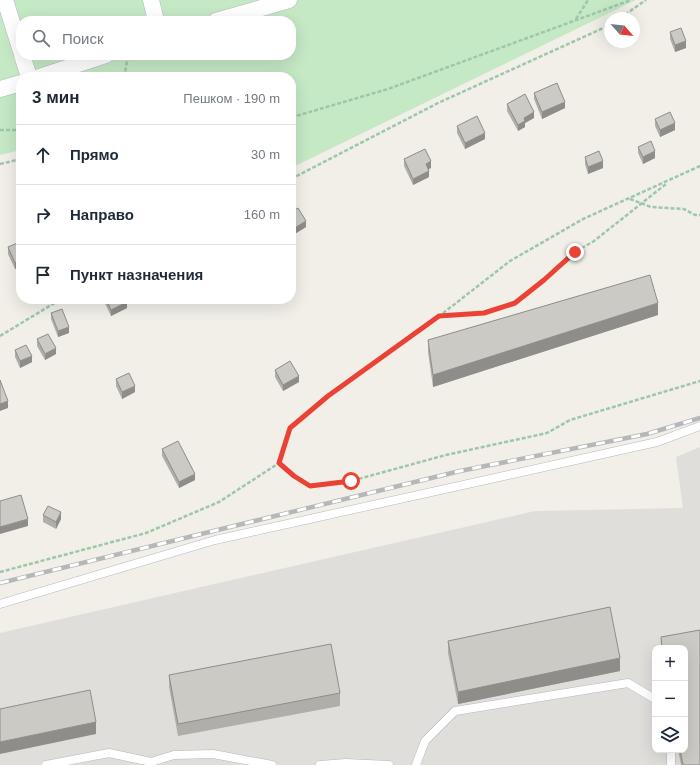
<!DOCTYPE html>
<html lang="ru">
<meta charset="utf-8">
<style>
:root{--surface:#fff;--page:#f2f2f3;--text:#1f2937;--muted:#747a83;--line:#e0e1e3}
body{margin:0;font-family:Arial,sans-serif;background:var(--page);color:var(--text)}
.controls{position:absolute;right:12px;bottom:12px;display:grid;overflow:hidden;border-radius:8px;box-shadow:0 4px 16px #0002}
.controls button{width:36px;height:36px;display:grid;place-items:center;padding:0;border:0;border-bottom:1px solid var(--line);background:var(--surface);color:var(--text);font:20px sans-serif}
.compass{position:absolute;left:604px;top:12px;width:36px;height:36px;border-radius:50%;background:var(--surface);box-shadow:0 4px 16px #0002;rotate:117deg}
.stop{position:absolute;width:12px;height:12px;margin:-9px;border:3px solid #ea4335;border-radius:50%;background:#fff}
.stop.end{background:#ea4335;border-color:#fff;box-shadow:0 1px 4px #0008}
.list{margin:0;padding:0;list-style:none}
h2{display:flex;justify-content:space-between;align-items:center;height:52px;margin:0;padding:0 16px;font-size:17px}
h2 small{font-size:13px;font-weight:400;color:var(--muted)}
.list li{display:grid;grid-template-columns:26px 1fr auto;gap:12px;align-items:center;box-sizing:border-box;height:60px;padding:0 16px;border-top:1px solid var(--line)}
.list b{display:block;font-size:15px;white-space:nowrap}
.list em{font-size:13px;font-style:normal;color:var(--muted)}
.icon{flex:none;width:22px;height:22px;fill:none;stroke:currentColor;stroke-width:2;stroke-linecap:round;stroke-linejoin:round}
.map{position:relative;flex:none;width:700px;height:765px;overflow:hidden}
.search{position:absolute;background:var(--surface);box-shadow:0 4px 16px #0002;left:16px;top:16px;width:280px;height:44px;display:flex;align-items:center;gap:10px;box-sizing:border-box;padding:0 14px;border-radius:16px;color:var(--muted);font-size:15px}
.panel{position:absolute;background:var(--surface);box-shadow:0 4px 16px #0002;left:16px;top:72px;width:280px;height:232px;border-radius:16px}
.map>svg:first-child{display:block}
.industrial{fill:#e0deda;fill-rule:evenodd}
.green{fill:#c5e8c5;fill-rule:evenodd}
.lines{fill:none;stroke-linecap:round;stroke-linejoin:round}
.service-casing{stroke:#b5b8bc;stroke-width:9}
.minor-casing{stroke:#b5b8bc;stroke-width:17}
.path{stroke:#9cc7a9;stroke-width:2.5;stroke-dasharray:4 2;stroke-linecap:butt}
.service{stroke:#fff;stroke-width:8}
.minor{stroke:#fff;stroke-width:16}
.rail-casing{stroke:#b6b7b8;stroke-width:4.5}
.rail{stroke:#fff;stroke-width:3;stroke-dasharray:9;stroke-linecap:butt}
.wall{fill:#afaea9}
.shaded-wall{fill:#8f8d8a}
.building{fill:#cccac5;stroke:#8f8d8a}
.route{stroke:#ea4335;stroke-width:5}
</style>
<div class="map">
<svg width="700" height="765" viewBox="0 0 700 765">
<rect width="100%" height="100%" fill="#f1efe8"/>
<path class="industrial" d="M 700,447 L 700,765 L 0,765 L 0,633 L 535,511 L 683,508 L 676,457 ZM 655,648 L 685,648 L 685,750 L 655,750 Z"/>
<path class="green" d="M 0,0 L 636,0 L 291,168 L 291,77 L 21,77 L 21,150 L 0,155 ZM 21,21 L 291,21 L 291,55 L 21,55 Z"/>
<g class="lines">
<defs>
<g id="service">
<polyline points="0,604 215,540 657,442 700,426"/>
<polyline points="46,765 109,753 151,762 174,755 213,754 272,765"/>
<polyline points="320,765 346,763 389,765"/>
<polyline points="416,765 425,741 455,711 628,683 655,699"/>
<polyline points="671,765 671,750"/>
</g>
<g id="minor">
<polyline points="5,0 21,51"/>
<polyline points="151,0 156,21"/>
<polyline points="216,21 289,0"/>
<polyline points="22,55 29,77"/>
<polyline points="39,77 106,55"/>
<polyline points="0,89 21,83"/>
</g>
</defs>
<use href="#service" class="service-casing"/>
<use href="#minor" class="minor-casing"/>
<g class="path">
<polyline points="620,18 646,0"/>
<polyline points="576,19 588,0"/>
<polyline points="127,77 125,73 128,55"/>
<polyline points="291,115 296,116 388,89 631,0"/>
<polyline points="0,130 21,130"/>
<polyline points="0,164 21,159"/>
<polyline points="291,179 438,103 610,25"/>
<polyline points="630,199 651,207 684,209 695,215 700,215"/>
<polyline points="441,316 484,313 515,303 544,280 575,252 594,241 666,184"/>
<polyline points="0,336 61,299"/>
<polyline points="279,463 290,428 328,396 424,328 510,261 583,219 700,166"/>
<polyline points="0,572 146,533 219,502 279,463 294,476 310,486 351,481 446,455 547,433 570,420 700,381"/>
</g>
<use href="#service" class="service"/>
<use href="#minor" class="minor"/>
<defs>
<polyline id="rail" points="0,583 460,471 647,434 700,418"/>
</defs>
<use href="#rail" class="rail-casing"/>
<use href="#rail" class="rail"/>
</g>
<g class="wall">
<polygon points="670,32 686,48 675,52 670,39"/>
<polygon points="534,93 565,108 542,119 534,99"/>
<polygon points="507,104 534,118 525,123 525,127 518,131 507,111"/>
<polygon points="655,119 675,130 660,137 655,126"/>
<polygon points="457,126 485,139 465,149 457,133"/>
<polygon points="638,147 655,158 643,164 638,153"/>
<polygon points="585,157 603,168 588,174 585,164"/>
<polygon points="404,159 431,168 429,169 429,177 413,185 404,166"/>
<polygon points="291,212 306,227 293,235 291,232"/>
<polygon points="21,245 21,267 15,269 8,254 8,247"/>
<polygon points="103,299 126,299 127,308 111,316"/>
<polygon points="51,313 69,333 58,337 51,319"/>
<polygon points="658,315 433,387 428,352 428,340"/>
<polygon points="37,339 56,354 45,360 37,346"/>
<polygon points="15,350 32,362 20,368 15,357"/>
<polygon points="275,370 299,382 283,391 275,377"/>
<polygon points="116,379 135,392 122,399 116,386"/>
<polygon points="162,449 195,480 179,488 162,456"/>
<polygon points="43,515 61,519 56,529 43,522"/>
<polygon points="700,630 700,765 681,765 678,750 685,750 685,648 661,648 661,637"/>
<polygon points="448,641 620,671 458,704 448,653"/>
<polygon points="169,675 340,693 340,706 178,736 169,687"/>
</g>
<g class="shaded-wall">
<polygon points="686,41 686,48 675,52 675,45"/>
<polygon points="565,102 565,108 542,119 542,112"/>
<polygon points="534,112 534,118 525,123 525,127 518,131 518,125 524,118"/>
<polygon points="675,123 675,130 660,137 660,130"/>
<polygon points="485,133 485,139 465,149 465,143"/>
<polygon points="655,151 655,158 643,164 643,157"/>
<polygon points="431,161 431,168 426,170 426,164"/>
<polygon points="603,161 603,168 588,174 588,167"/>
<polygon points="429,171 429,177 413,185 413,179"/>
<polygon points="306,221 306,227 293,235 293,229"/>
<polygon points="21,260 21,267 15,269 15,263"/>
<polygon points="127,302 127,308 111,316 111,310"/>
<polygon points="658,303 658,315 433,387 433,375"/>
<polygon points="69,327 69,333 58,337 58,331"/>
<polygon points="56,348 56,354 45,360 45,354"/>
<polygon points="32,356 32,362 20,368 20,361"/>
<polygon points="299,376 299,382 283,391 283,385"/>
<polygon points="135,386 135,392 122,399 122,392"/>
<polygon points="8,401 8,408 0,411 0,404"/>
<polygon points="195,474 195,480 179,488 179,482"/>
<polygon points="61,512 61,519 56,529 56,522"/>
<polygon points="28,519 28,526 0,534 0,527"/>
<polygon points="620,658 620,671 458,704 458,692"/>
<polygon points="96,722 96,734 0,754 0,742"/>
</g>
<g class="building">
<polygon points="681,28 686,41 675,45 670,32"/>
<polygon points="557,83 565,102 542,112 534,93"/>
<polygon points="525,94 534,112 524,118 525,121 518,125 507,104"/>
<polygon points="670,112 675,123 660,130 655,119"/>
<polygon points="477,116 485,133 465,143 457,126"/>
<polygon points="651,141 655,151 643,157 638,147"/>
<polygon points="425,149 431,161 426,164 429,171 413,179 404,159"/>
<polygon points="599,151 603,161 588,167 585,157"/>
<polygon points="298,208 306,221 293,229 291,225 291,212"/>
<polygon points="20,242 21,245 21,260 15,263 8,247"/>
<polygon points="650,275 658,303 433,375 428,340"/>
<polygon points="106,299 126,299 127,302 111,310"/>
<polygon points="62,309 69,327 58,331 51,313"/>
<polygon points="48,334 56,348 45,354 37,339"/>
<polygon points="26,345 32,356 20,361 15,350"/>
<polygon points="290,361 299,376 283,385 275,370"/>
<polygon points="129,373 135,386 122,392 116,379"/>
<polygon points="0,380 8,401 0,404"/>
<polygon points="178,441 195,474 179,482 162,449"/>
<polygon points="21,495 28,519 0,527 0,501"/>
<polygon points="48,506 61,512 56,522 43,515"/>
<polygon points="610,607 620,658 458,692 448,641"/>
<polygon points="700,630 700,765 683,765 680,750 685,750 685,648 662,648 661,637"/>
<polygon points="331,644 340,693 178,724 169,675"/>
<polygon points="90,690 96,722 0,742 0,709"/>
</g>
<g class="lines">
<polyline class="route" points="351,481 310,486 294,476 279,463 290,428 328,396 439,316 484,313 515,303 544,280 575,252"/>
</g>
</svg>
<div class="controls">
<button>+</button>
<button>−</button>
<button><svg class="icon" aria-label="layers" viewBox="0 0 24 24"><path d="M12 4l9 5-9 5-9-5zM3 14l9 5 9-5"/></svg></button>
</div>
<svg class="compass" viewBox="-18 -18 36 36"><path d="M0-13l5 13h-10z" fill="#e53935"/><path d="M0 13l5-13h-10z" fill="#747a83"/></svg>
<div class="stop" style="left:351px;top:481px"></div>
<div class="stop end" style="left:575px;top:252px"></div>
<div class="search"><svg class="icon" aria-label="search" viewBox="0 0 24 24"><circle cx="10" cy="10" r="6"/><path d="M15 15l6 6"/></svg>Поиск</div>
<section class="panel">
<h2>3 мин<small>Пешком · 190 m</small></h2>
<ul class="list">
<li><svg class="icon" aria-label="ahead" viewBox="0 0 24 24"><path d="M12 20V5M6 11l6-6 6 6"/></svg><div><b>Прямо</b></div><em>30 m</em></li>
<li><svg class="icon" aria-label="right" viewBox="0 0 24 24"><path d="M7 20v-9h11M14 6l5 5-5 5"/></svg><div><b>Направо</b></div><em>160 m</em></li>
<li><svg class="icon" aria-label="arrive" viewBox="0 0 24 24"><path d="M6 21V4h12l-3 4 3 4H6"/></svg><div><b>Пункт назначения</b></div></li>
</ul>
</section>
</div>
